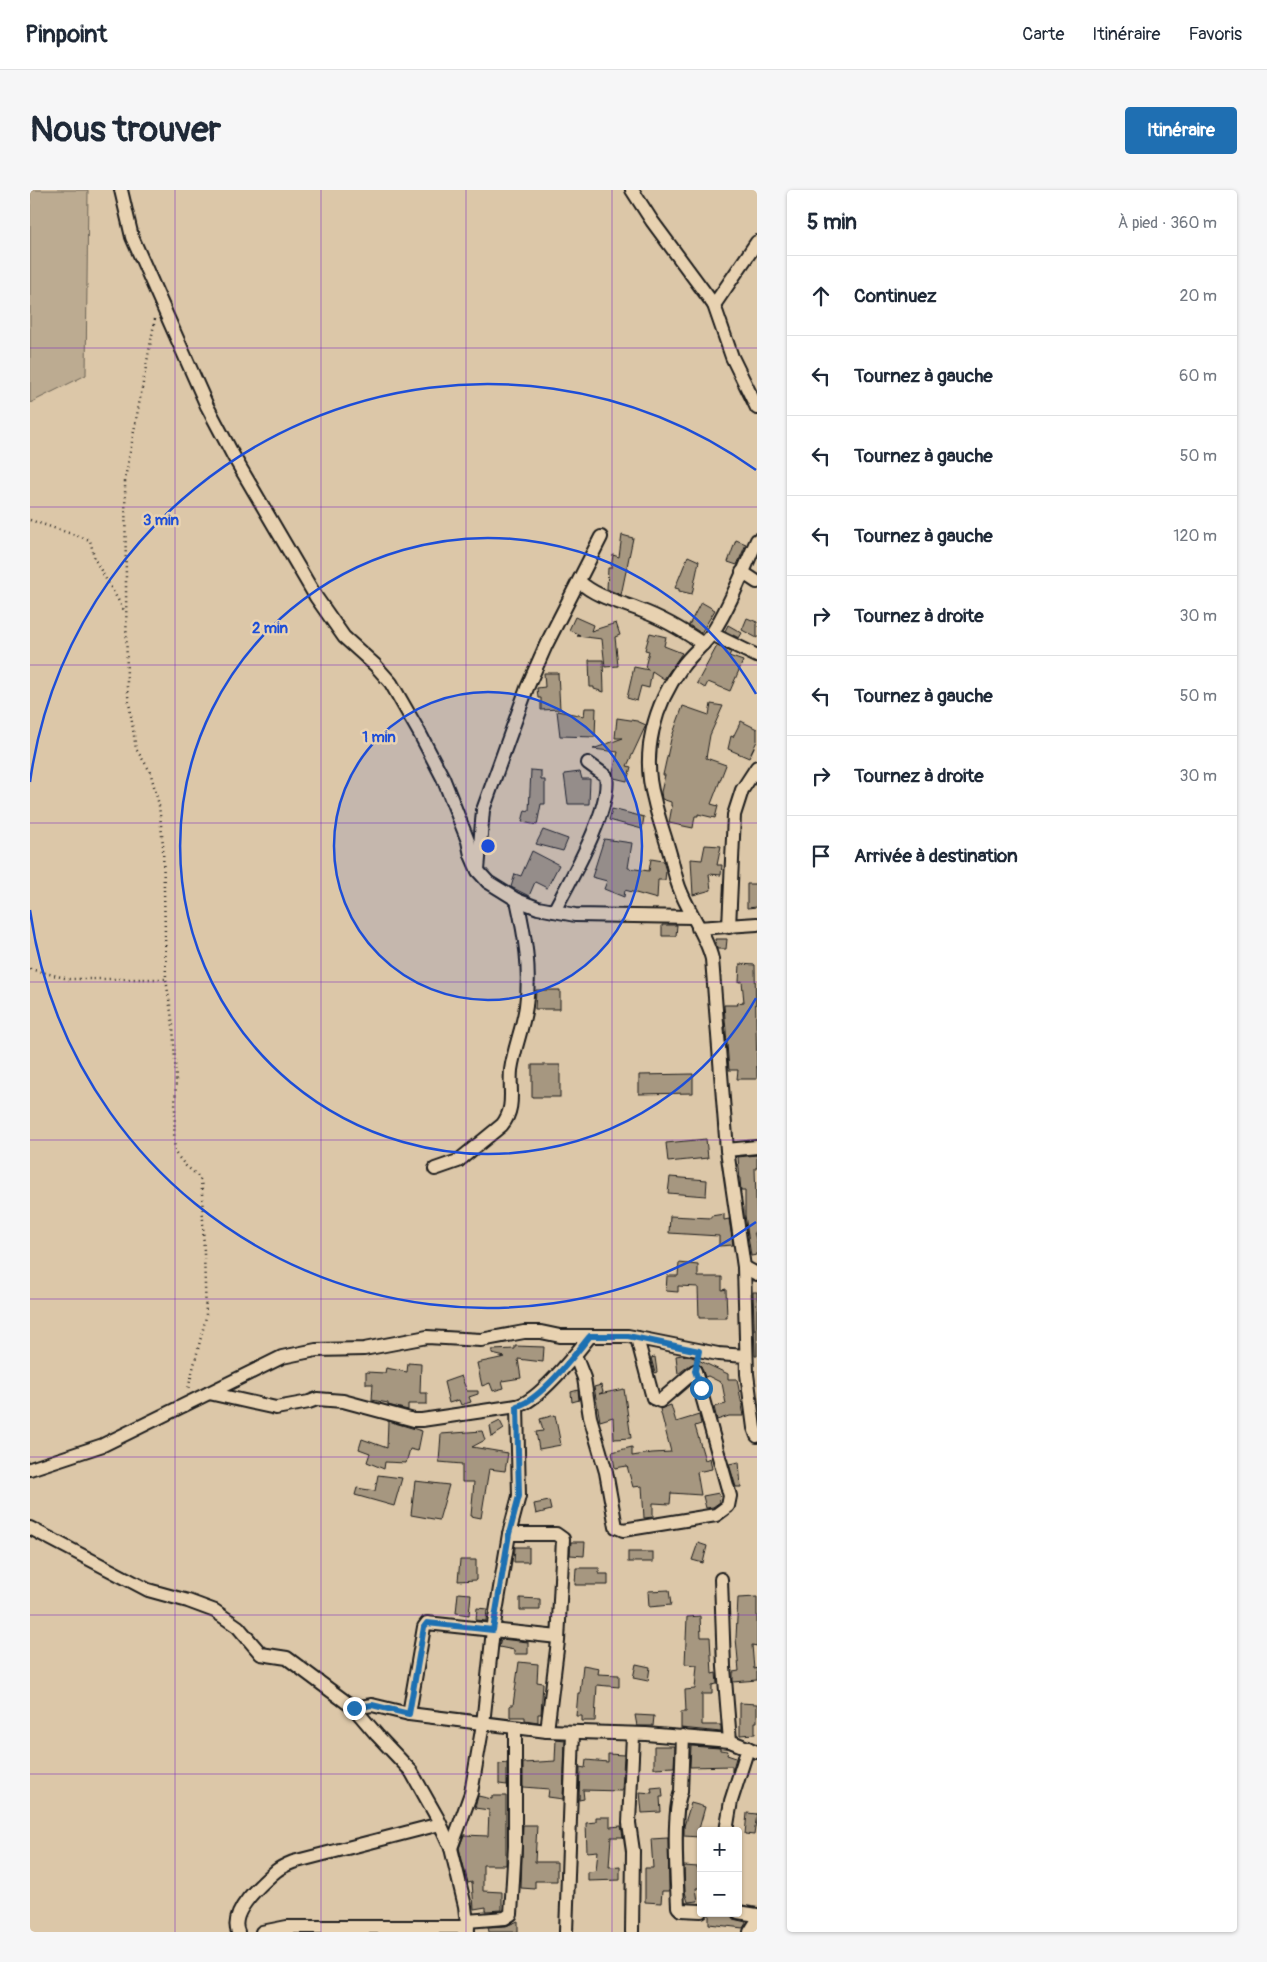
<!DOCTYPE html>
<html lang="fr">
<meta charset="utf-8">
<style>
:root{--surface:#fff;--page:#f6f6f7;--text:#1f2937;--muted:#747a83;--line:#e0e1e3;--accent:#1f6fb2}
body{margin:0;font-family:Pangolin,sans-serif;background:var(--page);color:var(--text)}
.controls{position:absolute;right:15px;bottom:15px;display:grid;overflow:hidden;border-radius:5px;box-shadow:0 1px 4px #0004}
.controls button{width:45px;height:45px;display:grid;place-items:center;padding:0;border:0;border-bottom:1px solid var(--line);background:var(--surface);color:var(--text);font:25px sans-serif}
.stop{position:absolute;width:15px;height:15px;margin:-11px;border:4px solid #1f6fb2;border-radius:50%;background:#fff}
.stop.end{background:#1f6fb2;border-color:#fff;box-shadow:0 1px 5px #0008}
.list{margin:0;padding:0;list-style:none}
h2{display:flex;justify-content:space-between;align-items:center;height:65px;margin:0;padding:0 20px;font-size:21px}
h2 small{font-size:16px;font-weight:400;color:var(--muted)}
.list li{display:grid;grid-template-columns:32px 1fr auto;gap:15px;align-items:center;box-sizing:border-box;height:80px;padding:0 20px;border-top:1px solid var(--line)}
.list b{display:block;font-size:19px;white-space:nowrap}
.list em{font-size:16px;font-style:normal;color:var(--muted)}
.icon{flex:none;width:28px;height:28px;fill:none;stroke:currentColor;stroke-width:2;stroke-linecap:round;stroke-linejoin:round}
.map{position:relative;flex:none;width:727px;height:1742px;overflow:hidden;border-radius:5px}
header{display:flex;align-items:center;gap:30px;box-sizing:border-box;height:70px;padding:0 25px;background:var(--surface);border-bottom:1px solid var(--line)}
header strong{font-size:24px}
nav{display:flex;gap:28px;margin-inline-start:auto;font-size:18px}
.intro{display:flex;align-items:center;justify-content:space-between;box-sizing:border-box;height:120px;padding:0 30px}
h1{margin:0;font-size:35px}
.button{padding:12px 22px;border-radius:5px;background:var(--accent);color:#fff;font-size:18px;font-weight:700}
main{display:flex;gap:30px;padding:0 30px}
aside{flex:1;background:var(--surface);border-radius:5px;box-shadow:0 1px 4px #0004}
.map>svg:first-child{display:block}
.green{fill:#bcab91;stroke:#6c6456}
.building{fill:#a69780;stroke:#1c1c1c}
.lines{fill:none;stroke-linecap:round;stroke-linejoin:round}
.minor-casing{stroke:#1c1c1c;stroke-width:16}
.path{stroke:#1c1c1c;stroke-width:2.5;stroke-dasharray:1 4;stroke-linecap:butt}
.minor{stroke:#e8d2b1;stroke-width:12}
.route{stroke:#1f6fb2;stroke-width:6}
.grid{fill:none;stroke:#7b2cbf;stroke-width:1;stroke-opacity:0.55}
.ring{fill:none;stroke:#1d4ed8;stroke-width:2.5}
.centre{fill:#1d4ed8;stroke:#e8d2b1;stroke-width:2.5}
.ring-label{font-size:15px;text-anchor:middle;font-weight:bold;fill:#1d4ed8;stroke:#e8d2b1;stroke-width:5;stroke-linejoin:round;paint-order:stroke}
</style>
<header>
<strong>Pinpoint</strong>
<nav><a>Carte</a><a>Itinéraire</a><a>Favoris</a></nav>
</header>
<div class="intro"><h1>Nous trouver</h1><a class="button">Itinéraire</a></div>
<main>
<div class="map">
<svg width="727" height="1742" viewBox="0 0 727 1742">
<rect width="100%" height="100%" fill="#dcc7a8"/>
<filter id="ink" filterUnits="userSpaceOnUse"><feTurbulence type="fractalNoise" baseFrequency=".02" numOctaves="2"/><feDisplacementMap in="SourceGraphic" scale="10" xChannelSelector="R" yChannelSelector="G"/><feConvolveMatrix kernelMatrix="1 2 1 2 8 2 1 2 1" color-interpolation-filters="sRGB"/></filter>
<g filter="url(#ink)">
<polygon class="green" points="0,0 58,0 56,185 0,213"/>
<g class="building">
<polygon points="592,345 603,348 591,405 577,399 578,378 581,378 583,365 589,367"/>
<polygon points="706,350 716,354 707,375 698,372"/>
<polygon points="658,366 669,371 662,404 649,401 649,399 645,398"/>
<polygon points="671,412 685,420 671,443 659,435"/>
<polygon points="545,427 563,435 561,441 586,433 590,445 585,447 588,476 575,477 572,449 547,446 550,445 539,440"/>
<polygon points="717,428 727,432 727,448 712,440"/>
<polygon points="698,435 712,443 709,448 695,441"/>
<polygon points="620,443 636,447 634,456 652,463 634,489 622,481 619,498 611,496 607,511 597,508 604,477 619,480 615,477 619,461 615,460"/>
<polygon points="687,456 701,462 699,466 713,471 700,501 678,492 675,498 667,493"/>
<polygon points="559,470 573,470 574,502 564,499 564,497 560,497"/>
<polygon points="514,483 528,483 530,519 511,520 511,508 508,508 507,498 515,497"/>
<polygon points="681,514 693,516 680,545 676,568 696,575 681,614 688,616 685,628 668,624 668,626 665,626 663,638 639,633 642,616 641,616 641,612 632,609 631,602 635,585 633,585 641,549 653,516 679,525"/>
<polygon points="555,518 566,518 565,547 530,546 527,521 554,526"/>
<polygon points="587,528 607,531 616,535 597,576 601,577 597,591 584,588 583,582 588,562 563,559 593,548 585,548"/>
<polygon points="711,531 727,539 727,551 719,568 698,559 701,546 703,547"/>
<polygon points="501,580 511,581 511,590 515,590 515,614 511,614 507,635 492,632 495,620 499,621"/>
<polygon points="550,582 552,589 560,589 559,614 538,614 534,584"/>
<polygon points="582,619 614,627 612,639 579,630"/>
<polygon points="513,640 538,649 533,661 506,654"/>
<polygon points="574,649 602,653 598,678 619,681 621,669 633,671 636,681 635,690 628,690 627,709 595,700 594,707 574,699 577,691 562,687"/>
<polygon points="675,655 691,656 687,675 692,675 691,685 679,684 681,700 663,705 661,669 672,670"/>
<polygon points="502,661 529,675 517,698 505,692 499,706 481,697 485,684 491,686"/>
<polygon points="717,694 727,694 727,717 717,718"/>
<polygon points="632,735 647,735 646,746 632,746"/>
<polygon points="685,749 697,749 696,759 687,759"/>
<polygon points="710,774 725,775 727,889 707,889 708,880 699,880 694,815 708,815 707,813 714,812 712,791 709,792"/>
<polygon points="506,800 530,800 530,819 505,819"/>
<rect x="502" y="875" width="28" height="32"/>
<polygon points="663,884 663,903 609,904 609,885"/>
<polygon points="676,949 678,968 638,972 636,953"/>
<polygon points="727,965 727,978 725,978 727,1041 724,1042 727,1053 727,1065 721,1066 715,1025 715,1001 711,1001 708,967"/>
<polygon points="640,987 677,990 676,1006 638,1003"/>
<polygon points="694,1024 694,1030 699,1029 703,1055 689,1056 689,1046 639,1043 640,1026 681,1028 681,1026"/>
<polygon points="649,1073 668,1075 668,1087 692,1087 692,1100 696,1099 697,1128 669,1128 668,1097 648,1096 648,1102 636,1101 637,1086 648,1086"/>
<polygon points="723,1102 727,1102 727,1166 725,1166"/>
<polygon points="485,1156 514,1157 513,1172 488,1169 491,1188 472,1191 474,1198 463,1201 460,1193 452,1196 447,1173 475,1167 462,1164 462,1160 485,1159"/>
<polygon points="652,1165 662,1167 698,1184 698,1189 707,1189 714,1226 699,1226 687,1230 684,1217 696,1214 692,1193 678,1186 675,1187 671,1176 667,1173 660,1175 648,1184 646,1166"/>
<polygon points="625,1167 627,1182 625,1183 621,1168"/>
<polygon points="378,1173 391,1174 390,1203 397,1203 397,1214 378,1214 378,1220 358,1215 358,1213 342,1210 343,1194 336,1194 336,1182 355,1183 356,1178 377,1182"/>
<polygon points="431,1186 437,1201 448,1201 448,1204 439,1207 441,1212 431,1215 429,1210 419,1213 414,1192"/>
<polygon points="571,1195 573,1202 569,1204 594,1199 601,1248 584,1249 583,1227 570,1231 564,1197"/>
<polygon points="548,1200 549,1210 542,1212 541,1202"/>
<polygon points="641,1215 646,1232 669,1225 671,1234 665,1236 675,1270 680,1268 682,1279 667,1282 671,1305 641,1303 640,1314 623,1313 623,1327 614,1328 612,1296 603,1297 597,1276 585,1278 582,1262 602,1257 602,1266 622,1263 641,1262 630,1219"/>
<polygon points="525,1225 531,1255 509,1259 506,1242 513,1241 510,1229"/>
<polygon points="358,1231 392,1241 388,1261 380,1259 376,1273 355,1272 354,1279 337,1272 340,1263 329,1259 332,1249 357,1258"/>
<polygon points="470,1231 474,1239 462,1247 460,1236"/>
<polygon points="452,1241 455,1250 442,1257 478,1263 475,1281 459,1279 451,1328 441,1326 444,1292 432,1292 432,1274 409,1272 411,1244"/>
<polygon points="709,1272 711,1297 706,1297 699,1274"/>
<polygon points="348,1285 372,1288 364,1316 325,1305 327,1298 345,1301"/>
<polygon points="385,1291 419,1295 409,1330 381,1325"/>
<polygon points="689,1303 690,1312 683,1317 676,1318 673,1306"/>
<polygon points="519,1311 521,1320 506,1324 504,1314"/>
<polygon points="541,1352 555,1352 554,1366 540,1365"/>
<polygon points="668,1353 677,1356 673,1373 662,1370"/>
<polygon points="485,1357 499,1357 499,1372 484,1372"/>
<rect x="598" y="1362" width="25" height="10"/>
<polygon points="430,1370 446,1370 446,1390 428,1391"/>
<polygon points="546,1378 569,1378 569,1384 578,1384 578,1395 545,1395"/>
<polygon points="639,1400 641,1415 619,1417 618,1401"/>
<polygon points="428,1403 441,1404 439,1425 426,1423"/>
<polygon points="727,1407 727,1456 722,1455 724,1479 727,1478 727,1490 703,1492 703,1482 709,1481 706,1448 708,1408"/>
<polygon points="490,1408 510,1409 510,1420 490,1420"/>
<polygon points="447,1418 457,1419 456,1431 446,1430"/>
<polygon points="670,1426 671,1447 680,1447 682,1484 686,1483 687,1494 682,1495 682,1504 672,1504 672,1535 691,1535 691,1542 651,1538 651,1522 656,1522 655,1500 665,1499 667,1475 655,1474 657,1427"/>
<polygon points="471,1449 498,1452 498,1464 484,1464 484,1460 469,1457"/>
<polygon points="489,1472 508,1474 507,1492 513,1493 511,1524 508,1524 508,1532 495,1530 495,1527 480,1527 480,1515 483,1515"/>
<polygon points="606,1474 620,1477 618,1491 603,1488"/>
<polygon points="553,1475 569,1478 568,1484 589,1485 589,1497 567,1495 565,1531 552,1531 552,1526 546,1526 548,1503 550,1503"/>
<polygon points="710,1513 727,1514 727,1532 725,1532 725,1544 710,1545"/>
<polygon points="605,1525 624,1526 623,1536 607,1536"/>
<polygon points="526,1549 535,1550 533,1609 518,1607 519,1599 493,1597 493,1573 525,1571"/>
<polygon points="624,1556 645,1556 644,1577 624,1578"/>
<polygon points="661,1556 690,1558 690,1560 698,1561 697,1565 706,1568 702,1582 702,1576 660,1577"/>
<polygon points="578,1564 594,1565 592,1601 553,1600 554,1609 549,1610 550,1577 555,1578 556,1570 578,1572"/>
<polygon points="477,1573 477,1595 469,1594 469,1574"/>
<polygon points="632,1597 633,1607 630,1607 631,1622 612,1623 610,1602 622,1603 621,1598"/>
<polygon points="448,1606 462,1609 462,1606 476,1606 476,1675 453,1675 453,1701 472,1702 472,1720 456,1721 456,1717 444,1719 442,1692 438,1693 429,1658 434,1645 458,1646 459,1620 445,1618"/>
<polygon points="661,1613 675,1617 669,1639 669,1647 654,1646 654,1636"/>
<polygon points="717,1623 727,1624 724,1645 715,1644"/>
<polygon points="566,1627 580,1627 580,1637 591,1636 593,1647 581,1647 579,1677 590,1676 590,1690 558,1691 558,1682 566,1681 568,1661 557,1662 556,1633 566,1632"/>
<polygon points="493,1635 507,1635 505,1672 527,1672 527,1691 505,1691 505,1699 491,1698"/>
<polygon points="638,1648 639,1701 632,1701 631,1713 615,1712 615,1678 623,1678 621,1649"/>
<polygon points="654,1676 668,1677 668,1680 671,1680 671,1698 666,1698 668,1711 658,1712 655,1702"/>
<polygon points="679,1723 700,1723 703,1729 716,1732 716,1733 713,1738 679,1734"/>
<polygon points="488,1731 488,1742 459,1742 458,1737 476,1736"/>
</g>
<g class="lines">
<defs>
<g id="minor">
<polyline points="91,0 102,47 177,216 204,267 286,407 314,447 345,475 361,493 389,542 413,588 438,651 441,665 448,681 458,692 487,710 508,718 545,725 663,727"/>
<polyline points="602,0 622,31 684,115"/>
<polyline points="727,52 684,115 702,167 727,218"/>
<path d="M 727,350 C 713,381 701,414 683,442 C 674,455 661,464 652,477 C 624,515 611,563 624,609 C 628,628 635,646 640,664 C 643,675 645,686 649,697 C 658,722 676,744 682,769 L 697,960 L 714,1077 L 717,1184 L 724,1238 L 727,1246"/>
<polyline points="712,382 727,392"/>
<path d="M 550,392 C 566,407 590,412 610,420 C 632,428 654,441 673,454"/>
<polyline points="682,444 727,466"/>
<polyline points="448,680 453,620 497,498 516,455 571,347"/>
<path d="M 524,721 C 540,690 582,619 576,586 L 558,573"/>
<polyline points="699,737 704,625 712,600 727,577"/>
<polyline points="668,738 727,734"/>
<polyline points="697,960 727,957"/>
<path d="M 405,979 L 428,971 L 472,935 C 486,918 479,899 481,880 C 484,858 493,838 496,816 C 501,779 495,746 487,710"/>
<polyline points="714,1077 727,1084"/>
<polyline points="545,1165 554,1188 560,1227 576,1282 586,1337 593,1340 686,1325 698,1316 700,1306 665,1181 630,1211 623,1208 607,1148"/>
<path d="M 179,1203 L 246,1218 L 279,1212 L 287,1209 L 313,1211 L 384,1230 L 392,1230 L 487,1216 C 509,1211 545,1165 560,1146 L 598,1146 L 688,1164 L 716,1166"/>
<polyline points="0,1279 73,1255 252,1167 286,1160 334,1159 397,1147 451,1150 494,1142 511,1142 530,1146 560,1146"/>
<polyline points="0,1338 118,1400 158,1411 185,1421 208,1437 231,1464 257,1468 324,1518 347,1545 381,1581 408,1629 421,1658 435,1716 438,1742"/>
<polyline points="479,1344 526,1344 533,1349 528,1451 517,1541"/>
<polyline points="691,1389 694,1477 700,1551"/>
<polyline points="324,1518 342,1515 379,1524 517,1541 616,1544 700,1551 727,1562"/>
<polyline points="379,1524 394,1437 397,1433 528,1447"/>
<path d="M 653,1546 L 651,1602 C 642,1623 647,1691 648,1717 L 651,1720 L 671,1721"/>
<polyline points="696,1641 701,1611 718,1558"/>
<polyline points="421,1658 441,1603 453,1534 463,1440 479,1344 489,1306 487,1216"/>
<polyline points="708,1722 727,1725"/>
<polyline points="437,1731 475,1728 481,1724 485,1656 485,1538"/>
<path d="M 208,1742 C 199,1722 232,1693 246,1681 C 251,1677 258,1674 263,1672 L 410,1634"/>
<polyline points="232,1742 257,1737 438,1737"/>
<polyline points="536,1742 543,1543"/>
<polyline points="602,1742 603,1661 599,1633 603,1545"/>
<polyline points="720,1742 727,1731"/>
</g>
</defs>
<use href="#minor" class="minor-casing"/>
<g class="path">
<polyline points="125,129 95,289 97,499 106,559 120,581 129,615 133,655 136,789 143,836 146,889 144,950 145,963 156,976 167,985 171,991 172,1000 176,1127 158,1199"/>
<polyline points="0,330 60,350 65,370 95,422"/>
<polyline points="0,779 39,789 136,789"/>
</g>
<use href="#minor" class="minor"/>
</g>
</g>
<g class="lines" filter="url(#ink)">
<path class="route" d="M 324,1518 L 342,1515 L 379,1524 L 394,1437 L 397,1433 L 463,1440 L 479,1344 L 489,1306 L 487,1216 C 509,1211 545,1165 560,1146 L 598,1146 L 669,1161 L 665,1181 L 671,1198"/>
</g>
<path class="grid" d="M 145,0 L 145,1742M 291,0 L 291,1742M 436,0 L 436,1742M 582,0 L 582,1742M 0,158 L 727,158M 0,317 L 727,317M 0,475 L 727,475M 0,633 L 727,633M 0,792 L 727,792M 0,950 L 727,950M 0,1109 L 727,1109M 0,1267 L 727,1267M 0,1425 L 727,1425M 0,1584 L 727,1584"/>
<circle cx="458" cy="656" r="154" fill="#1d4ed8" fill-opacity=".12"/>
<g class="ring">
<circle cx="458" cy="656" r="154"/>
<path d="M726 808A308 308 0 1 1 726 504"/>
<path d="M726 1032A462 462 0 0 1 0 720M0 592A462 462 0 0 1 726 280"/>
</g>
<circle cx="458" cy="656" r="8" class="centre"/>
<g class="ring-label">
<text x="131" y="335">3 min</text>
<text x="240" y="443">2 min</text>
<text x="349" y="552">1 min</text>
</g>
</svg>
<div class="controls">
<button>+</button>
<button>−</button>
</div>
<div class="stop" style="left:671px;top:1198px"></div>
<div class="stop end" style="left:324px;top:1518px"></div>
</div>
<aside>
<h2>5 min<small>À pied · 360 m</small></h2>
<ul class="list">
<li><svg class="icon" aria-label="ahead" viewBox="0 0 24 24"><path d="M12 20V5M6 11l6-6 6 6"/></svg><div><b>Continuez</b></div><em>20 m</em></li>
<li><svg class="icon" aria-label="left" viewBox="0 0 24 24"><path d="M17 20v-9H6M10 6l-5 5 5 5"/></svg><div><b>Tournez à gauche</b></div><em>60 m</em></li>
<li><svg class="icon" aria-label="left" viewBox="0 0 24 24"><path d="M17 20v-9H6M10 6l-5 5 5 5"/></svg><div><b>Tournez à gauche</b></div><em>50 m</em></li>
<li><svg class="icon" aria-label="left" viewBox="0 0 24 24"><path d="M17 20v-9H6M10 6l-5 5 5 5"/></svg><div><b>Tournez à gauche</b></div><em>120 m</em></li>
<li><svg class="icon" aria-label="right" viewBox="0 0 24 24"><path d="M7 20v-9h11M14 6l5 5-5 5"/></svg><div><b>Tournez à droite</b></div><em>30 m</em></li>
<li><svg class="icon" aria-label="left" viewBox="0 0 24 24"><path d="M17 20v-9H6M10 6l-5 5 5 5"/></svg><div><b>Tournez à gauche</b></div><em>50 m</em></li>
<li><svg class="icon" aria-label="right" viewBox="0 0 24 24"><path d="M7 20v-9h11M14 6l5 5-5 5"/></svg><div><b>Tournez à droite</b></div><em>30 m</em></li>
<li><svg class="icon" aria-label="arrive" viewBox="0 0 24 24"><path d="M6 21V4h12l-3 4 3 4H6"/></svg><div><b>Arrivée à destination</b></div></li>
</ul>
</aside>
</main>
